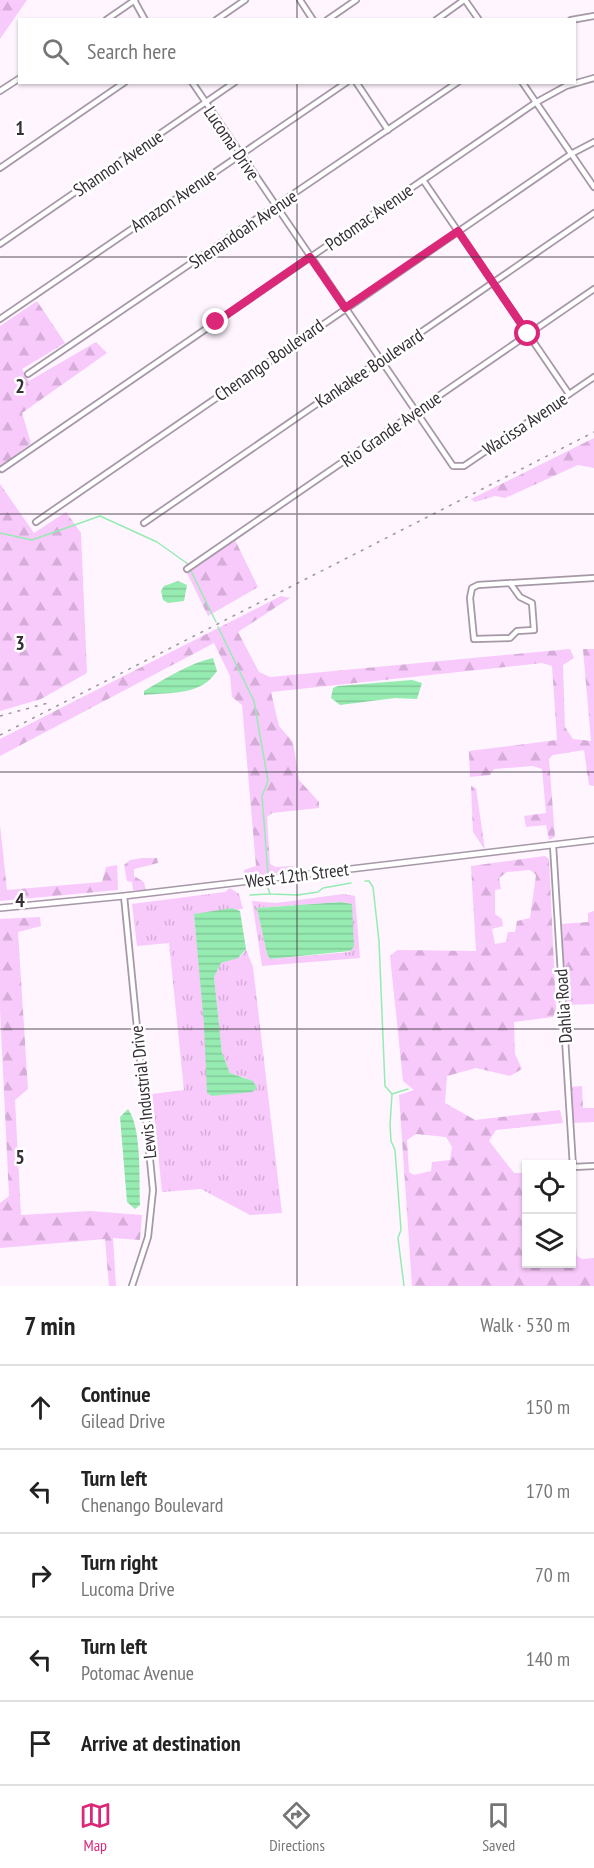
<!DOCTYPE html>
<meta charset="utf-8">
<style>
:root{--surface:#fff;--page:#f2f2f2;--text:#222;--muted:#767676;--line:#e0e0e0;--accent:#db2777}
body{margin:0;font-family:"PT Sans Narrow",sans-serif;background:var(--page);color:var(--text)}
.controls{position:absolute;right:18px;bottom:18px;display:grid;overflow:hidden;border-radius:0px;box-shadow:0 2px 4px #0004}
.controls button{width:54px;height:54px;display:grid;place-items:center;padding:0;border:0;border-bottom:2px solid var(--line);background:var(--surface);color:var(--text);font:30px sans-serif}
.stop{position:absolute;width:18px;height:18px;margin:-14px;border:4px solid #db2777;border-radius:50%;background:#fff}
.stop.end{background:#db2777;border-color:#fff;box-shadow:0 2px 6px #0008}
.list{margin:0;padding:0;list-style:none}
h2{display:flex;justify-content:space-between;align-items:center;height:78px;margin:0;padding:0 24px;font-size:26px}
h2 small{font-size:20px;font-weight:400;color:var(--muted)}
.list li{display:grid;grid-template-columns:39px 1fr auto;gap:18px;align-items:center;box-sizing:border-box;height:84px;padding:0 24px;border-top:2px solid var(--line)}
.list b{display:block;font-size:22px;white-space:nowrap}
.list p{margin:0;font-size:20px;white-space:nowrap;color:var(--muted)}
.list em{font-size:20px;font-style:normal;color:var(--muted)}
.icon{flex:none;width:33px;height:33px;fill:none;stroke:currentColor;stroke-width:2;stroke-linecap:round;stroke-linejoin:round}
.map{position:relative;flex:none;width:594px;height:1286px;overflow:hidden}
.search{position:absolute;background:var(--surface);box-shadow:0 2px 4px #0004;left:18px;right:18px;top:18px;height:66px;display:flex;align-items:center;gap:15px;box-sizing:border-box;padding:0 21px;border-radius:0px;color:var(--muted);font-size:22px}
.sheet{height:498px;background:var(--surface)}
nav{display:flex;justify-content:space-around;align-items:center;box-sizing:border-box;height:84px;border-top:2px solid var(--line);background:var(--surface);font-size:16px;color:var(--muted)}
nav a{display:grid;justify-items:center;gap:3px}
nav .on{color:var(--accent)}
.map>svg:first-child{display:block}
.grass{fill:url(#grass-tufts);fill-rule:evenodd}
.forest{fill:url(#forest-firs);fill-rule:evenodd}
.water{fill:url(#water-rules)}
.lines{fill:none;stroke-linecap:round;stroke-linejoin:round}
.stream{stroke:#96ebb1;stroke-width:1.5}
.minor-casing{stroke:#a698a7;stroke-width:8}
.tertiary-casing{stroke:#a698a7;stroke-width:8}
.minor{stroke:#fff;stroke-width:4.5}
.tertiary{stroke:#fff;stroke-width:5}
.rail{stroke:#9d959d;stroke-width:1.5;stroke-dasharray:3 6;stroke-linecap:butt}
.route{stroke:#db2777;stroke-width:8}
.grid{fill:none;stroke:#352f35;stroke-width:1.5;stroke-opacity:0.55}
.labels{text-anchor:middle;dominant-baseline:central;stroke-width:5;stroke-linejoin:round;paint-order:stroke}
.street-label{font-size:18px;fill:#352f35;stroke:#fff}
.grid-label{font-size:20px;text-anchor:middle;font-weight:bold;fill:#352f35;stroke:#fff;stroke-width:5;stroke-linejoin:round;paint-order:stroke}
</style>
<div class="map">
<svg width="594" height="1286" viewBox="0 0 594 1286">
<defs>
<pattern id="grass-tufts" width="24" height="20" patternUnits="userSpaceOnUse" patternTransform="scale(1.5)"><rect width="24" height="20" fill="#f8c9fb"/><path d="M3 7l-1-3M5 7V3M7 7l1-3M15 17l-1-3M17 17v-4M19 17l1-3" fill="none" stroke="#d5add8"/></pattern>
<pattern id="forest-firs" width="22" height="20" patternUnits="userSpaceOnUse" patternTransform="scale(1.5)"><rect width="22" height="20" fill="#f8c9fb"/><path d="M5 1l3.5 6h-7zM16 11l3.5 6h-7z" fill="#d5add8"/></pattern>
<pattern id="water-rules" width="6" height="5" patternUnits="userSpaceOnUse" patternTransform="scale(1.5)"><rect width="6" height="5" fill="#96ebb1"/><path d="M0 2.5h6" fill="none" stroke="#82ca99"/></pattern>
</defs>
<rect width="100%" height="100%" fill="#fef5ff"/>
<g class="grass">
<polygon points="230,888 239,894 243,909 194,914 212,1096 250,1091 246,1078 230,1073 222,1053 214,977 221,963 241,956 246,949 253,967 282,1213 250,1215 201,1189 162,1192 152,1094 184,1090 169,943 137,946 132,904 225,892"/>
<path d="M 343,894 L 355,896 L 360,958 L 262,966 L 252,901 L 277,903 ZM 341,902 L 349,903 L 350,952 L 270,959 L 267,954 L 257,908 Z"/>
</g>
<g class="forest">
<polygon points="0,0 27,0 0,39"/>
<polygon points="37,301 65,343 22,369 29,381 96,342 107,353 22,413 31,443 0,467 0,326"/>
<polygon points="594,438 594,468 578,465 505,498 495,496 475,502 471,499"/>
<polygon points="0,484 34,533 66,512 81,533 87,673 41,699 0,711"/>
<polygon points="235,540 258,587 208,616 187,573"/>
<polygon points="281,596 290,598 238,632 259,672 270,677 570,649 574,658 563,665 565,727 573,739 591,741 583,649 594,649 594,786 589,785 584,750 553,755 549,759 555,837 549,840 546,825 526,827 524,816 546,813 542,769 533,766 494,769 490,775 470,777 469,751 557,740 552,666 542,663 271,692 279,726 293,742 299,780 319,802 319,808 272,813 267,817 270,864 276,867 293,866 294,872 245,877 244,870 256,866 242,705 232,697 230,676 214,643 0,756 0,739"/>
<polygon points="471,786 476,788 485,850 473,832"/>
<polygon points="0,825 7,890 102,882 106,867 117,865 118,890 0,901"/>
<path d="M 545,856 L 549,859 L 556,1009 L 553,1017 L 514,1022 L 515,1054 L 522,1069 L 510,1076 L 476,1068 L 447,1076 L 445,1103 L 475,1120 L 560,1110 L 563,1123 L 496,1130 L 489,1141 L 514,1173 L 526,1173 L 526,1264 L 572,1264 L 572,1202 L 577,1256 L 582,1259 L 594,1258 L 594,1286 L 412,1286 L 399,1095 L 414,1090 L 403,1081 L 390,956 L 397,950 L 476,951 L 471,866 ZM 530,870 L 536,875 L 530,918 L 517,921 L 515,932 L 508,932 L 506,942 L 495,944 L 492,929 L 503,926 L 502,919 L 495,914 L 495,890 L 501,889 L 499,878 L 507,872 ZM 416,1134 L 446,1137 L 452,1147 L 450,1160 L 432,1162 L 431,1171 L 414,1175 L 409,1172 L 407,1140 Z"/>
<polygon points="142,858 157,858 158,863 134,869 134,876 144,882 146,890 133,890 132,882 127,881 124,865 130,860"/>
<polygon points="594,911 594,1004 566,1005 562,924 588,922 588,913"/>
<polygon points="40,917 41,926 18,932 28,1089 15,1100 21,1215 90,1211 142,1215 140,1240 113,1238 116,1286 109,1286 105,1239 0,1248 0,1203 9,1196 0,1009 0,919"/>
<polygon points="582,1086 583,1108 594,1108 594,1122 572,1123 570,1087"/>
</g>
<g class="water">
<polygon points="178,581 187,585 184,601 168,603 163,600 161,591 164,586"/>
<path d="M 213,658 L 217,671 C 201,696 171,692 144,695 L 144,691 C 166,678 188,664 213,658 Z"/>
<polygon points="412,680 422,683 417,699 395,698 340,705 331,698 333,688 338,686"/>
<polygon points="341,902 352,904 354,947 350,951 270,959 267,954 257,908"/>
<polygon points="232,908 240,911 246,949 238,958 221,963 214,977 222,1053 230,1073 253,1081 257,1088 252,1092 212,1096 207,1093 204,1024 194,914"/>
<path d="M 128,1109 C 142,1128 139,1181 140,1205 L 135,1209 L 127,1202 L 120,1117 Z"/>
</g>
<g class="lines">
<g class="stream">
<polyline points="0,533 32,540 100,516 157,542 188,564"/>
<polyline points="190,569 216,622"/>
<polyline points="218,627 254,701 268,781 262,796 268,874"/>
<polyline points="365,881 369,881 373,887 379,941 385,1086 392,1094 390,1125 391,1141 395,1150 401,1230 398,1238 404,1286"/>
<polyline points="267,885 270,894 298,895 318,892 323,888 351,883"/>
<polyline points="250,895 270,894"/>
<polyline points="392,1094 408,1089"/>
</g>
<defs>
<g id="minor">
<polyline points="134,0 145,20"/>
<polyline points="300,0 313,20"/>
<polyline points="465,0 479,20"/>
<polyline points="106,20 135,0"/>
<polyline points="216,20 245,0"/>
<polyline points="327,20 356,0"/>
<polyline points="436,20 464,0"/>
<polyline points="571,20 594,16"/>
<polyline points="192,82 453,466 464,466 594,377"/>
<polyline points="356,82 388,130"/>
<polyline points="522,82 594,187"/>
<polyline points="0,91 20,78"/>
<polyline points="0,168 125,82"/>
<polyline points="423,180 569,394"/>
<polyline points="0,244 235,82"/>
<polyline points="0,319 347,82"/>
<polyline points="28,374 458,82"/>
<polyline points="2,469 535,103 566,86 594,78"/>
<polyline points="36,522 571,154 594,142"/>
<polyline points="144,523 594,213"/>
<polyline points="187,569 594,289"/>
<polyline points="510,583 520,597 532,603 534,630 517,631 510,638 474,639 470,598 472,588 478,585 594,578"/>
<polyline points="553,845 573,1167 594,1166"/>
<polyline points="124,896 153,1190 148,1237 132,1286"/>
</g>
<polyline id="tertiary" points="0,908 124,896 594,840"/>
</defs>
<use href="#minor" class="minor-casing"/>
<use href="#tertiary" class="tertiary-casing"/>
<use href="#minor" class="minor"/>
<use href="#tertiary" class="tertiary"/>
<g class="rail">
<polyline points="0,716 48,703"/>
<polyline points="0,735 594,432"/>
</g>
</g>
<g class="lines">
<polyline class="route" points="216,322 310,257 345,308 458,231 528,334"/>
</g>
<path class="grid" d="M 297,0 L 297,20M 297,82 L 297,1286M 0,257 L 594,257M 0,514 L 594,514M 0,772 L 594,772M 0,1029 L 594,1029"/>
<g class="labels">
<g class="street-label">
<text transform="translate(232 143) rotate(56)">Lucoma Drive</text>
<text transform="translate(118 163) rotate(-34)">Shannon Avenue</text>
<text transform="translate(173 200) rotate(-34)">Amazon Avenue</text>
<text transform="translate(369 217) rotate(-35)">Potomac Avenue</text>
<text transform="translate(243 229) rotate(-34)">Shenandoah Avenue</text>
<text transform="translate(269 360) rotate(-35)">Chenango Boulevard</text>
<text transform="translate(369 368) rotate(-34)">Kankakee Boulevard</text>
<text transform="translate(525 424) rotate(-34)">Wacissa Avenue</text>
<text transform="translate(391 429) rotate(-35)">Rio Grande Avenue</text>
<text transform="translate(297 875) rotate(-7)">West 12th Street</text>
<text transform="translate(563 1006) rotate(-94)">Dahlia Road</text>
<text transform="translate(143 1092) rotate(-96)">Lewis Industrial Drive</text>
</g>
</g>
<g class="grid-label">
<text x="20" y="135">1</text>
<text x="20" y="393">2</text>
<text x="20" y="650">3</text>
<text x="20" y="907">4</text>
<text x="20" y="1164">5</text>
</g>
</svg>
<div class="controls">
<button><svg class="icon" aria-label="locate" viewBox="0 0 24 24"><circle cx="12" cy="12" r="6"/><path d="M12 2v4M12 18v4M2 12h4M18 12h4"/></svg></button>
<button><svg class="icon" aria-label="layers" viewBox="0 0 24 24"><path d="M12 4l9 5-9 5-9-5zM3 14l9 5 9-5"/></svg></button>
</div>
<div class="stop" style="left:528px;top:334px"></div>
<div class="stop end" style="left:216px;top:322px"></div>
<div class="search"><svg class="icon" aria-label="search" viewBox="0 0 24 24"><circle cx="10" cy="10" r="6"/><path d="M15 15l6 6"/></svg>Search here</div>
</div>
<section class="sheet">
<h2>7 min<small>Walk · 530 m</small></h2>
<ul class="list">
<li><svg class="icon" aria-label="ahead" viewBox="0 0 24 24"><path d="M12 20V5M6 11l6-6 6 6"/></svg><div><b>Continue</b><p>Gilead Drive</p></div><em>150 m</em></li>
<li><svg class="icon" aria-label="left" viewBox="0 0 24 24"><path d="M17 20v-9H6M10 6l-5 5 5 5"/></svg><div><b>Turn left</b><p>Chenango Boulevard</p></div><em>170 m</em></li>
<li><svg class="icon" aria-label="right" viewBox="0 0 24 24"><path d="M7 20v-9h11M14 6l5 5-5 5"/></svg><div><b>Turn right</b><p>Lucoma Drive</p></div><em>70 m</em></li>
<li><svg class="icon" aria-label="left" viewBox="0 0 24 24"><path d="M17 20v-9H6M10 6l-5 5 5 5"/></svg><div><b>Turn left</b><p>Potomac Avenue</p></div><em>140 m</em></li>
<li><svg class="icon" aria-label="arrive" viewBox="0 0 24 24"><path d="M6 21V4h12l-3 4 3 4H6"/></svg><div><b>Arrive at destination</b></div></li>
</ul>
</section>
<nav>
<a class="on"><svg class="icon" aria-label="map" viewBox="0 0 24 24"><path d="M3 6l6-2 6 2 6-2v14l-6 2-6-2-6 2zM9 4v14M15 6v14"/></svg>Map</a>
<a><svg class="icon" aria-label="directions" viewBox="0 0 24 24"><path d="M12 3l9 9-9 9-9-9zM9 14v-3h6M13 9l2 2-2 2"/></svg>Directions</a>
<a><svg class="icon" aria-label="saved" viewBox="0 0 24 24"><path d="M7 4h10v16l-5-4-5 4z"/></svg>Saved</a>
</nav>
